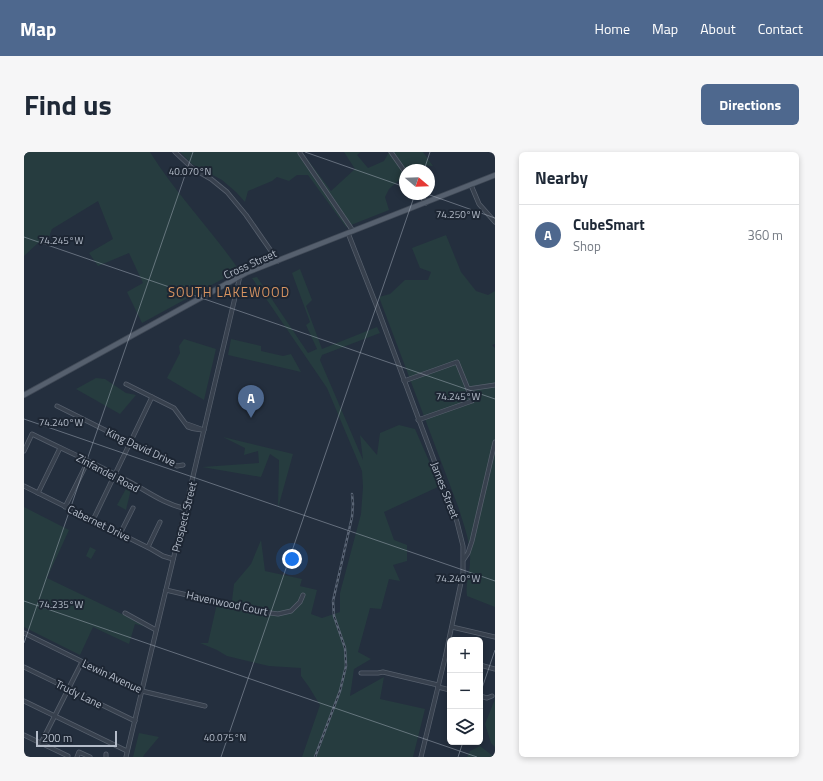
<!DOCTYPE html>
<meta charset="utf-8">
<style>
:root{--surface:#fff;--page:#f6f6f7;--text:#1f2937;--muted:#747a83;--line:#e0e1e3;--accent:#4e688e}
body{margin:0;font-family:"Titillium Web",sans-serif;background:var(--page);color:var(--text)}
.controls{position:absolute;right:12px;bottom:12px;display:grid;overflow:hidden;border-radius:6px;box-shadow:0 2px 6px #0003}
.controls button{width:36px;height:36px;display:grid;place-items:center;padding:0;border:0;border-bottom:1px solid var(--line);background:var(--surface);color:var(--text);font:20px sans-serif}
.compass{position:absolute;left:375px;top:12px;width:36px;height:36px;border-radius:50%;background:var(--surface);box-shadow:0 2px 6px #0003;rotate:109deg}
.scale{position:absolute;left:12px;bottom:10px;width:81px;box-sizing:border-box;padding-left:4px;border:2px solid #b4bcc9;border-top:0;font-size:11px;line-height:14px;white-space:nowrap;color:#b4bcc9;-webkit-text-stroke:3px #1d2633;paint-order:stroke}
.you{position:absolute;left:268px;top:407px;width:14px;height:14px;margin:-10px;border:3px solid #fff;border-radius:50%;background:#1a73e8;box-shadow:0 0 0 6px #1a73e833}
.badge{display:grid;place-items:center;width:26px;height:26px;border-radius:50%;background:var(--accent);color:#fff;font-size:13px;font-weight:700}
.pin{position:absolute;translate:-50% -33px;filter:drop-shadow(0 1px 2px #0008)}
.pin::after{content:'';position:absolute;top:21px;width:14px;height:12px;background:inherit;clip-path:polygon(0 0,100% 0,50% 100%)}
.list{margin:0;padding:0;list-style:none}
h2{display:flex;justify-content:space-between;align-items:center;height:52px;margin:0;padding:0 16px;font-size:17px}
h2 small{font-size:13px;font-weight:400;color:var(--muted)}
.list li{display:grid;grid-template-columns:26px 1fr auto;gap:12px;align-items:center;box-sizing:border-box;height:60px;padding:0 16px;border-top:1px solid var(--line)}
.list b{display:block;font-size:15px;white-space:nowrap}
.list p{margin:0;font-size:13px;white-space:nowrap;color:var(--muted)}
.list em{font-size:13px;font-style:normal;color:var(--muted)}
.icon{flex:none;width:22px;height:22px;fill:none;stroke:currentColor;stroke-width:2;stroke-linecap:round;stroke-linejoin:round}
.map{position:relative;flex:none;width:471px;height:605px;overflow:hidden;border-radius:6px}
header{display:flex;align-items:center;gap:24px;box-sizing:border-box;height:56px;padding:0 20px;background:var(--accent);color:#fff}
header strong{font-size:19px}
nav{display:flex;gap:22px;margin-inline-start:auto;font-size:14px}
.intro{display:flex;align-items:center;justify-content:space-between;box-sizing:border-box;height:96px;padding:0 24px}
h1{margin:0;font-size:28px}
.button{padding:10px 18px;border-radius:6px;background:var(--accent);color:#fff;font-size:14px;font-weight:700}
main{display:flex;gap:24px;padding:0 24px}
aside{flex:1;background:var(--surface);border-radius:6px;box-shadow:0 2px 6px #0003}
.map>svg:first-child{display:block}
.green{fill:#263c3f}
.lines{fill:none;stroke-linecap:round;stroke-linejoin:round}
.minor-casing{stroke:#565f6c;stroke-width:5}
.major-casing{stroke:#414a57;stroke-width:6}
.minor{stroke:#38414e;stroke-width:3.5}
.major{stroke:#56606e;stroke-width:4.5}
.rail-casing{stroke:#5a6575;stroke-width:2.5}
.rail{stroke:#1d2633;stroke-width:1;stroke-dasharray:3;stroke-linecap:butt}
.ticks{fill:none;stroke:#b4bcc9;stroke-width:1;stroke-opacity:0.45}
.labels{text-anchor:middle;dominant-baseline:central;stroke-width:4;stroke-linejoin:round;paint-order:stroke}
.street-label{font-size:11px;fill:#b4bcc9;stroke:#1d2633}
.quarter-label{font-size:13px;letter-spacing:1px;fill:#d69361;stroke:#1d2633}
.ticks-label{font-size:10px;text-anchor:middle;fill:#b4bcc9;stroke:#1d2633;stroke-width:4;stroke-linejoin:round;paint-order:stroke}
</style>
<header>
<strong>Map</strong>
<nav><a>Home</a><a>Map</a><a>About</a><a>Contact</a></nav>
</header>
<div class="intro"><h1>Find us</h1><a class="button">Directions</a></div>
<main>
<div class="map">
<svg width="471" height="605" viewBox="0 0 471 605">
<rect width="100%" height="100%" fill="#242f3e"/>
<g class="green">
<path d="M 0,0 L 126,0 C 152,42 187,77 215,118 L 118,171 L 103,140 L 119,131 L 105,101 L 74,114 L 65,101 L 89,87 L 74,49 L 28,77 L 25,85 L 14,91 L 0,104 Z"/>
<polygon points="156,0 278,0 307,39 331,17 320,0 337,0 333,3 344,16 360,9 365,0 399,0 409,14 394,13 391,18 381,18 381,23 365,37 361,45 365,58 322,75 284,23 273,23 265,29 253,25 248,29 224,39 221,50 212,40 198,28 168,12"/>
<path d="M 422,83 L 437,120 L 452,139 L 464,143 L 471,139 L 471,192 L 468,193 L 471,196 L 471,455 L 443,444 C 441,433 446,421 446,409 C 447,391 440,374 435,357 L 355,145 L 366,142 L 381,128 L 404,128 L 407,120 L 396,116 L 388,96 Z"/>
<polygon points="276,117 288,148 282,154 298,197 353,175 356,181 298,203 296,208 339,308 336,283 353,303 356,281 375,273 391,277 416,334 360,360 370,388 383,393 383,409 369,413 376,429 365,427 357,457 346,456 334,500 347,507 330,517 326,544 360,525 356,547 401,557 389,605 278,605 296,553 285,535 277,524 277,516 245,514 203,504 193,498 176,491 184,491 194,447 208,449 210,432 227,412 237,388 241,419 278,427 276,434 293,438 287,462 298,466 316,460 316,441 337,362 339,335 338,319 303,236 228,126 233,125 284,201 293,197 282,173 286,170 268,121"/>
<polygon points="160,187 192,197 180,248 143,226 156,201 155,194"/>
<polygon points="207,187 237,194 237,199 259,204 267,202 277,220 204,203"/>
<polygon points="72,226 81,227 102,241 112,243 96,262 52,237"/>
<polygon points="199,285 269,302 254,356 255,308 246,302 237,325 178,315 235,311 234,299 220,303 221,296"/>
<polygon points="103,335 107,337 102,358 93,353"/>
<polygon points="0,355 45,378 23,426 127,476 111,472 105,492 69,475 56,503 0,475"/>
<polygon points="66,395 72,398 67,407 62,404"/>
<polygon points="471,547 471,595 467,591 461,572"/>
<polygon points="115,581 135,585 120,603 119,605 109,605"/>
<polygon points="456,594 469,604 471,604 471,605 443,605 446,599"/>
</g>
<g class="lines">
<defs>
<g id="minor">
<polyline points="151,0 168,16 187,27 203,40 222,63 254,109"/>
<polyline points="367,0 381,20"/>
<polyline points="276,1 329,79"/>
<polyline points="447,33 455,52 471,70"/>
<polyline points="396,42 402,51"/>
<polyline points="324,81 353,155 433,370 439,394 439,421 421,506 397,605"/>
<polyline points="380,229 433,210 444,237 471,233"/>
<path d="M 102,232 L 150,256 L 164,275 C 170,278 174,277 180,278"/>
<polyline points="33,254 153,314 159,313"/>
<polyline points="394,268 448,249 444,237"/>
<polyline points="163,272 177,277"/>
<path d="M 0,299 L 8,282 C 40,298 73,312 104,329 C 125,340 138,351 162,357"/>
<polyline points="0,334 127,397 139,404 149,407"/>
<polyline points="14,341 36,296"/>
<polyline points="41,355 64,309"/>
<polyline points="69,368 128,245"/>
<polyline points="96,382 109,356"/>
<polyline points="124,395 136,370"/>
<polyline points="440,407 444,401 448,389 471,290"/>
<polyline points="142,438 231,459 254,462 267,459 276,450 279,443"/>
<polyline points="101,461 132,478"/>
<polyline points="428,475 471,485"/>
<polyline points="0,481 118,539 181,554"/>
<polyline points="456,513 471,517"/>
<polyline points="0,515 111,569"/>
<polyline points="337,521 354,521 359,520 414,533"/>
<polyline points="414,535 426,538"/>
<polyline points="456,544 463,546 468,544"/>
<polyline points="0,549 103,599"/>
<polyline points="0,583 44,604"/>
<polyline points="17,591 58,510"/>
<polyline points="53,605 55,600 66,605"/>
<polyline points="82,605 82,602"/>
<polyline points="102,605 166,337 216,124"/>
</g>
<polyline id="major" points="0,243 222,121 471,23"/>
</defs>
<use href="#minor" class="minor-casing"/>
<use href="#major" class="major-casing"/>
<use href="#minor" class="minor"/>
<use href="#major" class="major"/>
<defs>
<polyline id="rail" points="291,605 316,539 322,514 321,496 310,464 309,449 328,365 329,352 328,342"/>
</defs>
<use href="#rail" class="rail-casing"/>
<use href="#rail" class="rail"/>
</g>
<path class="ticks" d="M 281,0 L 381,35M 400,18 L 406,0M 403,42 L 471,66M 0,85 L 471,247M 0,267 L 471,429M 0,449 L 453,605M 0,491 L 169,0M 456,542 L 471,498M 197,605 L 391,42M 434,605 L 439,590"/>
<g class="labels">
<g class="street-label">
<text transform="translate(226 112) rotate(-24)">Cross Street</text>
<text transform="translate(117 295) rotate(25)">King David Drive</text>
<text transform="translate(84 321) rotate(28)">Zinfandel Road</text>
<text transform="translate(421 338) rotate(69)">James Street</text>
<text transform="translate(160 365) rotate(-76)">Prospect Street</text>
<text transform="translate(75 371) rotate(26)">Cabernet Drive</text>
<text transform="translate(203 451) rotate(12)">Havenwood Court</text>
<text transform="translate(88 524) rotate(25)">Lewin Avenue</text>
<text transform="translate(55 542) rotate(26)">Trudy Lane</text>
</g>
<g class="quarter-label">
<text x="205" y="140">SOUTH LAKEWOOD</text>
</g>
</g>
<g class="ticks-label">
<text x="166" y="23">40.070°N</text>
<text x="434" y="66">74.250°W</text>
<text x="37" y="92">74.245°W</text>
<text x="434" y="248">74.245°W</text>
<text x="37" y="274">74.240°W</text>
<text x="434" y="430">74.240°W</text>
<text x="37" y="456">74.235°W</text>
<text x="201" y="589">40.075°N</text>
</g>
</svg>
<div class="controls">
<button>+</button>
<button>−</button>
<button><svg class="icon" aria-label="layers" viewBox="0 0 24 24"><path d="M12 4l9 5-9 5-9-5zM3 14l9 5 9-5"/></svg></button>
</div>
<svg class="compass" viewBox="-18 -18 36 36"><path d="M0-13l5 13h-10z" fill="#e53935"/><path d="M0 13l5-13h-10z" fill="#747a83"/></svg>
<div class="scale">200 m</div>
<div class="you"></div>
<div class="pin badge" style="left:227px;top:266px">A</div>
</div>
<aside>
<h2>Nearby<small></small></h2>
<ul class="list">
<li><span class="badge">A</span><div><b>CubeSmart</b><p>Shop</p></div><em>360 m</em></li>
</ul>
</aside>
</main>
